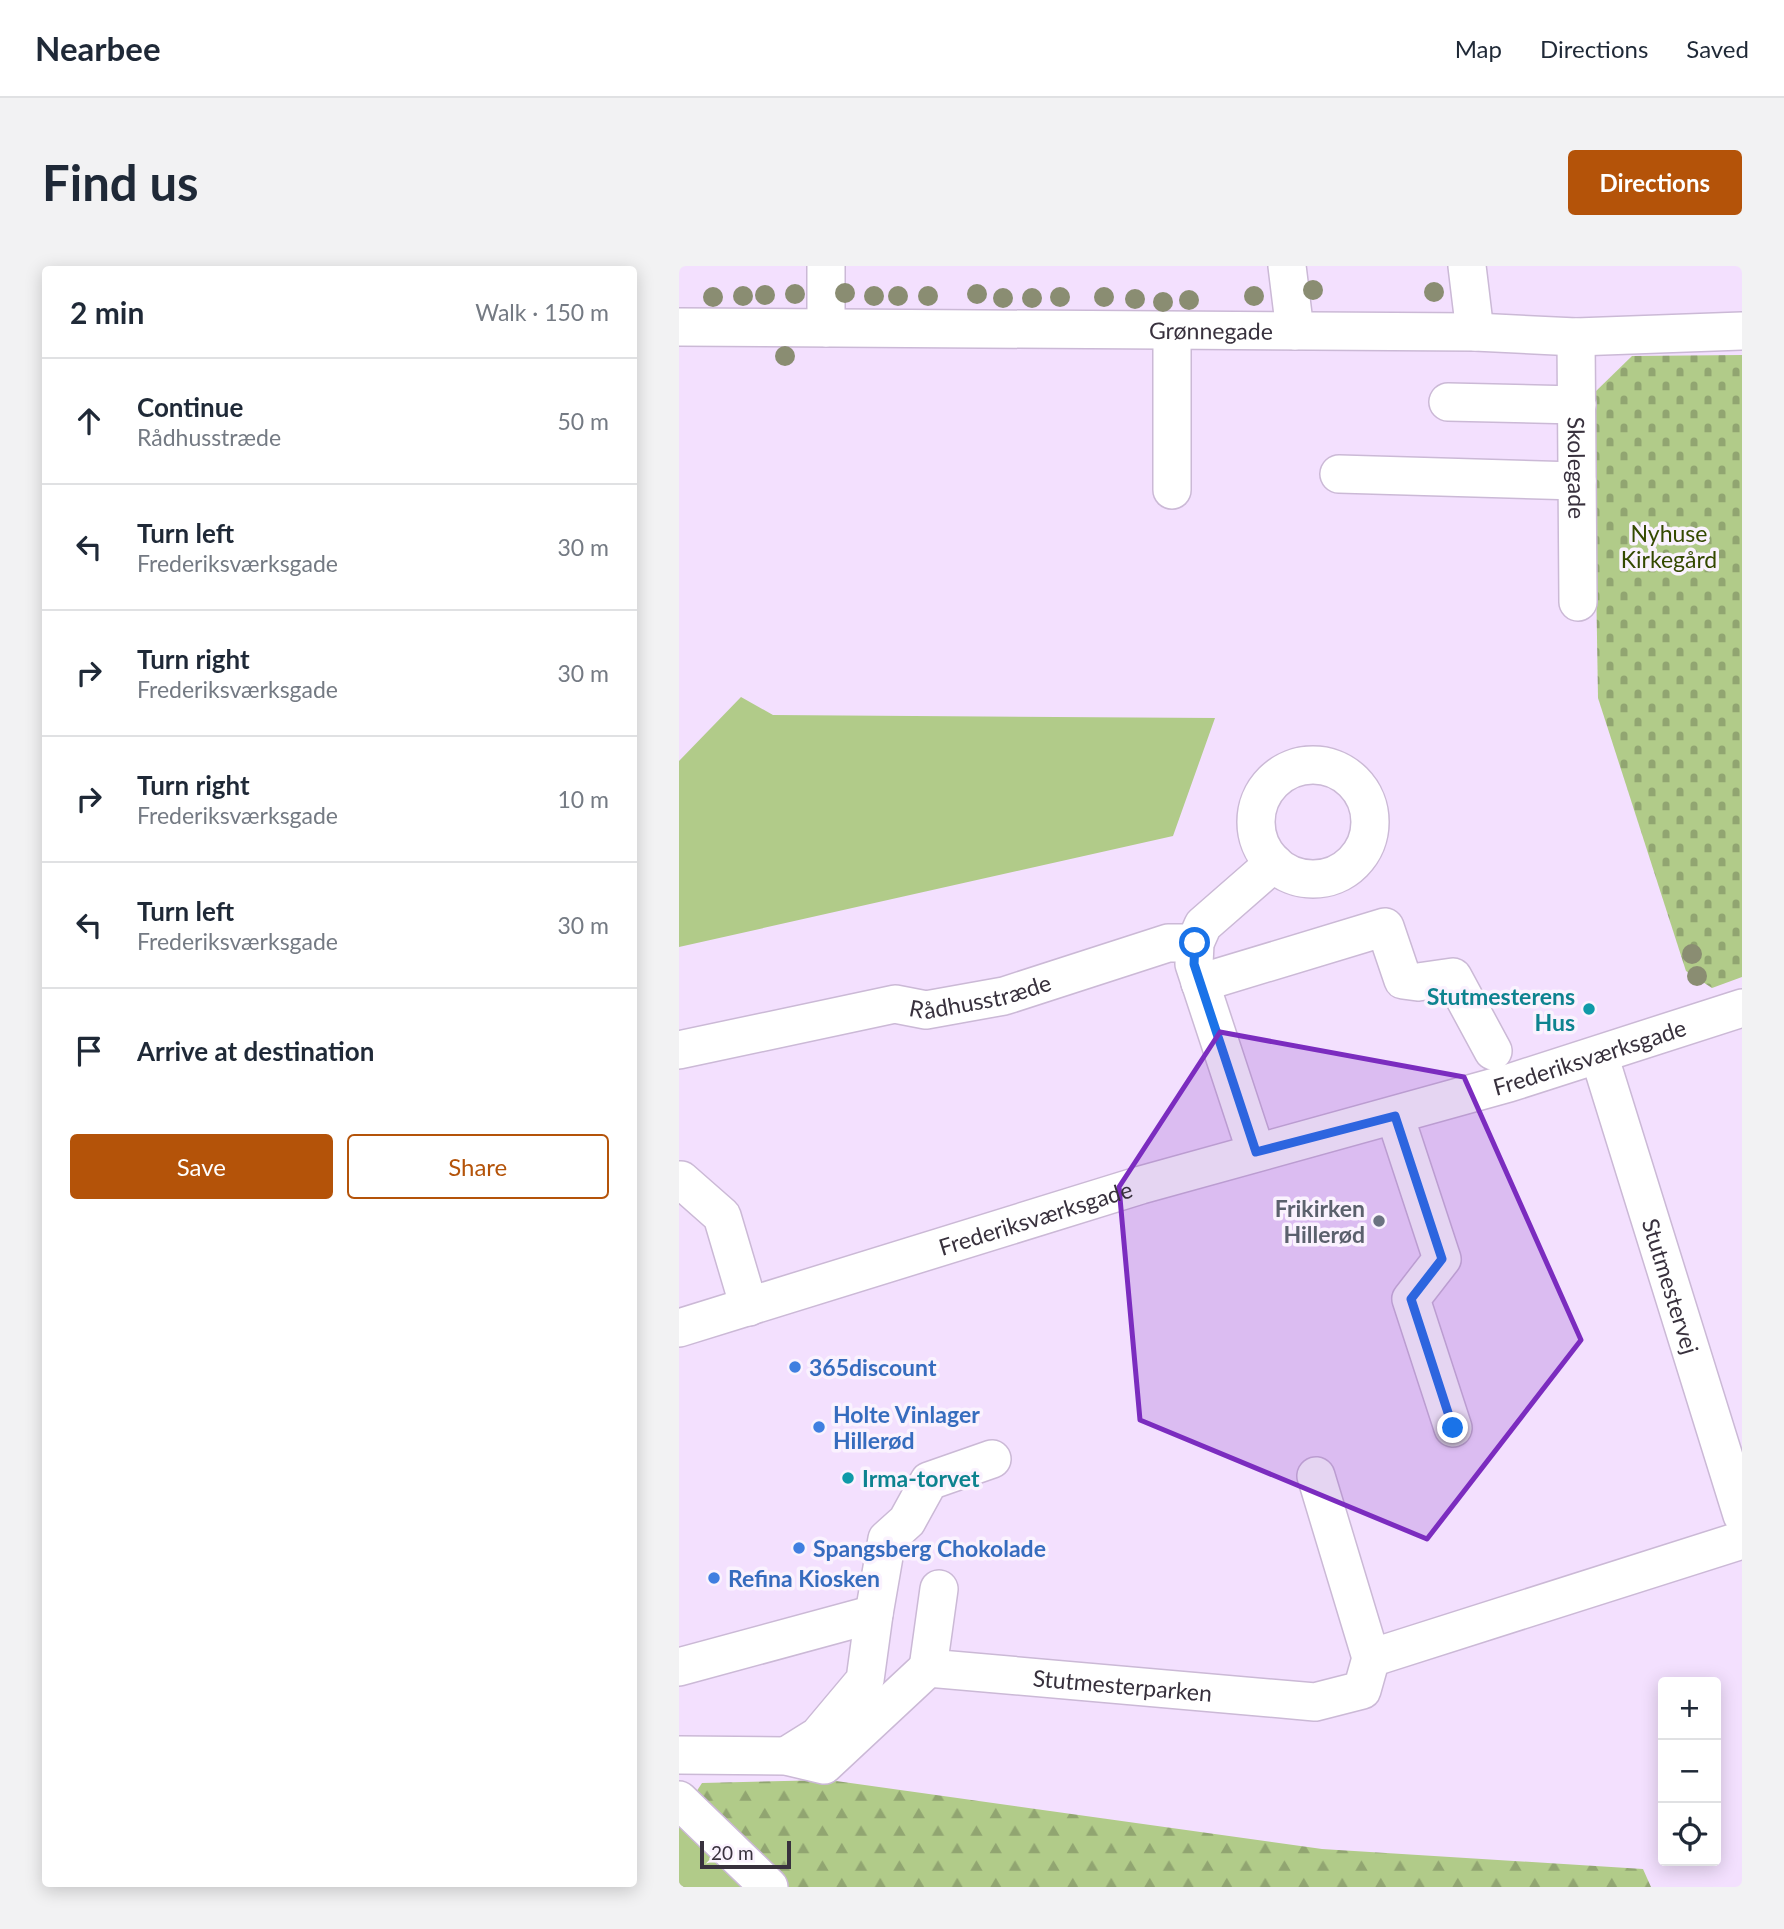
<!DOCTYPE html>
<meta charset="utf-8">
<style>
:root{--surface:#fff;--page:#f2f2f3;--text:#1f2937;--muted:#747a83;--line:#e0e1e3;--accent:#b45309}
body{margin:0;font-family:Lato,sans-serif;background:var(--page);color:var(--text)}
.controls{position:absolute;right:21px;bottom:21px;display:grid;overflow:hidden;border-radius:7px;box-shadow:0 4px 18px #0003}
.controls button{width:63px;height:63px;display:grid;place-items:center;padding:0;border:0;border-bottom:2px solid var(--line);background:var(--surface);color:var(--text);font:35px sans-serif}
.scale{position:absolute;left:21px;bottom:18px;width:91px;box-sizing:border-box;padding-left:7px;border:4px solid #38313d;border-top:0;font-size:19px;line-height:24px;white-space:nowrap;color:#38313d;-webkit-text-stroke:5px #faf2fe;paint-order:stroke}
.stop{position:absolute;width:21px;height:21px;margin:-16px;border:5px solid #1a73e8;border-radius:50%;background:#fff}
.stop.end{background:#1a73e8;border-color:#fff;box-shadow:0 2px 7px #0008}
.list{margin:0;padding:0;list-style:none}
h2{display:flex;justify-content:space-between;align-items:center;height:91px;margin:0;padding:0 28px;font-size:30px}
h2 small{font-size:23px;font-weight:400;color:var(--muted)}
.list li{display:grid;grid-template-columns:46px 1fr auto;gap:21px;align-items:center;box-sizing:border-box;height:126px;padding:0 28px;border-top:2px solid var(--line)}
.list b{display:block;font-size:26px;white-space:nowrap}
.list p{margin:0;font-size:23px;white-space:nowrap;color:var(--muted)}
.list em{font-size:23px;font-style:normal;color:var(--muted)}
.actions{display:flex;gap:14px;padding:21px 28px}
.actions a{flex:1;padding:16px 0;border:2px solid var(--accent);border-radius:7px;text-align:center;font-size:24px;color:var(--accent)}
.actions .main{background:var(--accent);color:#fff}
.icon{flex:none;width:38px;height:38px;fill:none;stroke:currentColor;stroke-width:2;stroke-linecap:round;stroke-linejoin:round}
.map{position:relative;flex:none;width:1063px;height:1621px;overflow:hidden;border-radius:7px}
header{display:flex;align-items:center;gap:42px;box-sizing:border-box;height:98px;padding:0 35px;background:var(--surface);border-bottom:2px solid var(--line)}
header strong{font-size:33px}
nav{display:flex;gap:38px;margin-inline-start:auto;font-size:24px}
.intro{display:flex;align-items:center;justify-content:space-between;box-sizing:border-box;height:168px;padding:0 42px}
h1{margin:0;font-size:49px}
.button{padding:18px 32px;border-radius:7px;background:var(--accent);color:#fff;font-size:24px;font-weight:700}
main{display:flex;gap:42px;padding:0 42px}
aside{flex:1;background:var(--surface);border-radius:7px;box-shadow:0 4px 18px #0003}
.map>svg:first-child{display:block}
.forest{fill:url(#forest-firs)}
.cemetery{fill:url(#cemetery-stones)}
.green{fill:#b1cb89}
.lines{fill:none;stroke-linecap:round;stroke-linejoin:round}
.minor-casing{stroke:#cbb9d6;stroke-width:40}
.minor{stroke:#fff;stroke-width:37}
.tree{fill:#8a8d72}
.route{stroke:#1a73e8;stroke-width:9}
.marked{fill:#7b2cbf;fill-opacity:0.2;stroke:#7b2cbf;stroke-width:5;stroke-linejoin:round}
.culture-dot{fill:#0f9aa8;stroke:#faf2fe;stroke-width:2.5}
.worship-dot{fill:#6b7280;stroke:#faf2fe;stroke-width:2.5}
.shop-dot{fill:#3f7fe0;stroke:#faf2fe;stroke-width:2.5}
.labels{text-anchor:middle;dominant-baseline:central;stroke-width:7;stroke-linejoin:round;paint-order:stroke}
.street-label{font-size:23px;fill:#38313d;stroke:#faf2fe}
.park-label{font-size:23px;fill:#344900;stroke:#faf2fe}
.culture-label{font-size:23px;font-weight:bold;fill:#0d838f;stroke:#faf2fe;text-anchor:end}
.worship-label{font-size:23px;font-weight:bold;fill:#5b616d;stroke:#faf2fe;text-anchor:end}
.shop-label{font-size:23px;font-weight:bold;fill:#366cbe;stroke:#faf2fe;text-anchor:start}
</style>
<header>
<strong>Nearbee</strong>
<nav><a>Map</a><a>Directions</a><a>Saved</a></nav>
</header>
<div class="intro"><h1>Find us</h1><a class="button">Directions</a></div>
<main>
<aside>
<h2>2 min<small>Walk · 150 m</small></h2>
<ul class="list">
<li><svg class="icon" aria-label="ahead" viewBox="0 0 24 24"><path d="M12 20V5M6 11l6-6 6 6"/></svg><div><b>Continue</b><p>Rådhusstræde</p></div><em>50 m</em></li>
<li><svg class="icon" aria-label="left" viewBox="0 0 24 24"><path d="M17 20v-9H6M10 6l-5 5 5 5"/></svg><div><b>Turn left</b><p>Frederiksværksgade</p></div><em>30 m</em></li>
<li><svg class="icon" aria-label="right" viewBox="0 0 24 24"><path d="M7 20v-9h11M14 6l5 5-5 5"/></svg><div><b>Turn right</b><p>Frederiksværksgade</p></div><em>30 m</em></li>
<li><svg class="icon" aria-label="right" viewBox="0 0 24 24"><path d="M7 20v-9h11M14 6l5 5-5 5"/></svg><div><b>Turn right</b><p>Frederiksværksgade</p></div><em>10 m</em></li>
<li><svg class="icon" aria-label="left" viewBox="0 0 24 24"><path d="M17 20v-9H6M10 6l-5 5 5 5"/></svg><div><b>Turn left</b><p>Frederiksværksgade</p></div><em>30 m</em></li>
<li><svg class="icon" aria-label="arrive" viewBox="0 0 24 24"><path d="M6 21V4h12l-3 4 3 4H6"/></svg><div><b>Arrive at destination</b></div></li>
</ul>
<div class="actions"><a class="main">Save</a><a>Share</a></div>
</aside>
<div class="map">
<svg width="1063" height="1621" viewBox="0 0 1063 1621">
<defs>
<pattern id="forest-firs" width="22" height="20" patternUnits="userSpaceOnUse" patternTransform="scale(1.75)"><rect width="22" height="20" fill="#b1cb89"/><path d="M5 1l3.5 6h-7zM16 11l3.5 6h-7z" fill="#91a571"/></pattern>
<pattern id="cemetery-stones" width="16" height="16" patternUnits="userSpaceOnUse" patternTransform="scale(1.75)"><rect width="16" height="16" fill="#b1cb89"/><path d="M2 7V4a2 2 0 0 1 4 0v3zM10 15v-3a2 2 0 0 1 4 0v3z" fill="#91a571"/></pattern>
</defs>
<rect width="100%" height="100%" fill="#f3e0fe"/>
<polygon class="forest" points="150,1514 643,1583 964,1603 972,1621 0,1621 0,1552 23,1517"/>
<polygon class="cemetery" points="1063,89 1063,711 1033,722 1007,705 919,432 914,128 953,90"/>
<g class="green">
<polygon points="62,431 94,449 536,452 494,570 0,681 0,495"/>
<polygon points="15,1568 66,1621 0,1621 0,1571"/>
</g>
<g class="lines">
<defs>
<g id="minor">
<polyline points="147,0 147,62"/>
<polyline points="608,0 616,65"/>
<polyline points="788,0 796,66"/>
<path id="s1" d="M 0,61 L 796,66 L 897,71 L 1063,65"/>
<path id="s2" d="M 897,71 L 899,336"/>
<polyline points="769,136 898,139"/>
<polyline points="660,208 898,215"/>
<polyline points="493,224 493,65"/>
<circle cx="634" cy="556" r="57"/>
<polyline points="521,717 706,661 724,714 739,716 774,711 814,785"/>
<path id="s3" d="M 0,784 L 216,738 L 247,744 L 325,730 L 489,677 L 516,677"/>
<path id="s4" d="M 920,789 L 1063,1249"/>
<polyline points="716,850 763,993 732,1033 774,1162"/>
<polyline points="577,886 515,698 516,677 524,659 595,597"/>
<polyline points="2,914 43,950 70,1041"/>
<path id="s5" d="M 0,1062 L 462,919 L 830,817 L 1063,742"/>
<path id="s6" d="M 260,1323 L 249,1402 L 636,1436 L 683,1424 L 692,1392 L 637,1210"/>
<polyline points="692,1392 1063,1274"/>
<polyline points="0,1401 195,1348"/>
<polyline points="0,1489 107,1490 145,1499 249,1402"/>
<polyline points="107,1490 139,1470 186,1414 195,1348 208,1273 228,1255 250,1215 313,1193"/>
<polyline points="0,1534 90,1621"/>
</g>
</defs>
<use href="#minor" class="minor-casing"/>
<use href="#minor" class="minor"/>
</g>
<g class="tree">
<circle cx="634" cy="24" r="10"/>
<circle cx="755" cy="26" r="10"/>
<circle cx="166" cy="27" r="10"/>
<circle cx="116" cy="28" r="10"/>
<circle cx="298" cy="28" r="10"/>
<circle cx="86" cy="29" r="10"/>
<circle cx="64" cy="30" r="10"/>
<circle cx="195" cy="30" r="10"/>
<circle cx="219" cy="30" r="10"/>
<circle cx="249" cy="30" r="10"/>
<circle cx="575" cy="30" r="10"/>
<circle cx="34" cy="31" r="10"/>
<circle cx="381" cy="31" r="10"/>
<circle cx="425" cy="31" r="10"/>
<circle cx="324" cy="32" r="10"/>
<circle cx="353" cy="32" r="10"/>
<circle cx="456" cy="33" r="10"/>
<circle cx="510" cy="34" r="10"/>
<circle cx="484" cy="36" r="10"/>
<circle cx="106" cy="90" r="10"/>
<circle cx="1013" cy="688" r="10"/>
<circle cx="1018" cy="710" r="10"/>
</g>
<g class="lines">
<polyline class="route" points="516,677 515,698 577,886 716,850 763,993 732,1033 774,1162"/>
</g>
<path class="marked" d="M 541,766 L 785,811 L 902,1074 L 748,1273 L 461,1154 L 440,921 Z"/>
<g class="culture-dot">
<circle cx="910" cy="743" r="7"/>
<circle cx="169" cy="1212" r="7"/>
</g>
<circle class="worship-dot" cx="700" cy="955" r="7"/>
<g class="shop-dot">
<circle cx="116" cy="1101" r="7"/>
<circle cx="140" cy="1161" r="7"/>
<circle cx="120" cy="1282" r="7"/>
<circle cx="35" cy="1312" r="7"/>
</g>
<g class="labels">
<g class="street-label">
<text stroke="none"><textPath href="#s1" startOffset="532">Grønnegade</textPath></text>
<text stroke="none"><textPath href="#s2" startOffset="131">Skolegade</textPath></text>
<text stroke="none"><textPath href="#s3" startOffset="308">Rådhusstræde</textPath></text>
<text stroke="none"><textPath href="#s5" startOffset="950">Frederiksværksgade</textPath></text>
<text stroke="none"><textPath href="#s5" startOffset="373">Frederiksværksgade</textPath></text>
<text stroke="none"><textPath href="#s4" startOffset="242">Stutmestervej</textPath></text>
<text stroke="none"><textPath href="#s6" startOffset="275">Stutmesterparken</textPath></text>
</g>
<g class="park-label">
<text x="990" y="267">Nyhuse<tspan x="990" dy="26">Kirkegård</tspan></text>
</g>
<g class="culture-label">
<text x="896" y="730">Stutmesterens<tspan x="896" dy="26">Hus</tspan></text>
<text x="183" y="1212" text-anchor="start">Irma-torvet</text>
</g>
<g class="worship-label">
<text x="686" y="942">Frikirken<tspan x="686" dy="26">Hillerød</tspan></text>
</g>
<g class="shop-label">
<text x="130" y="1101">365discount</text>
<text x="154" y="1148">Holte Vinlager<tspan x="154" dy="26">Hillerød</tspan></text>
<text x="134" y="1282">Spangsberg Chokolade</text>
<text x="49" y="1312">Refina Kiosken</text>
</g>
</g>
</svg>
<div class="controls">
<button>+</button>
<button>−</button>
<button><svg class="icon" aria-label="locate" viewBox="0 0 24 24"><circle cx="12" cy="12" r="6"/><path d="M12 2v4M12 18v4M2 12h4M18 12h4"/></svg></button>
</div>
<div class="scale">20 m</div>
<div class="stop" style="left:516px;top:677px"></div>
<div class="stop end" style="left:774px;top:1162px"></div>
</div>
</main>
